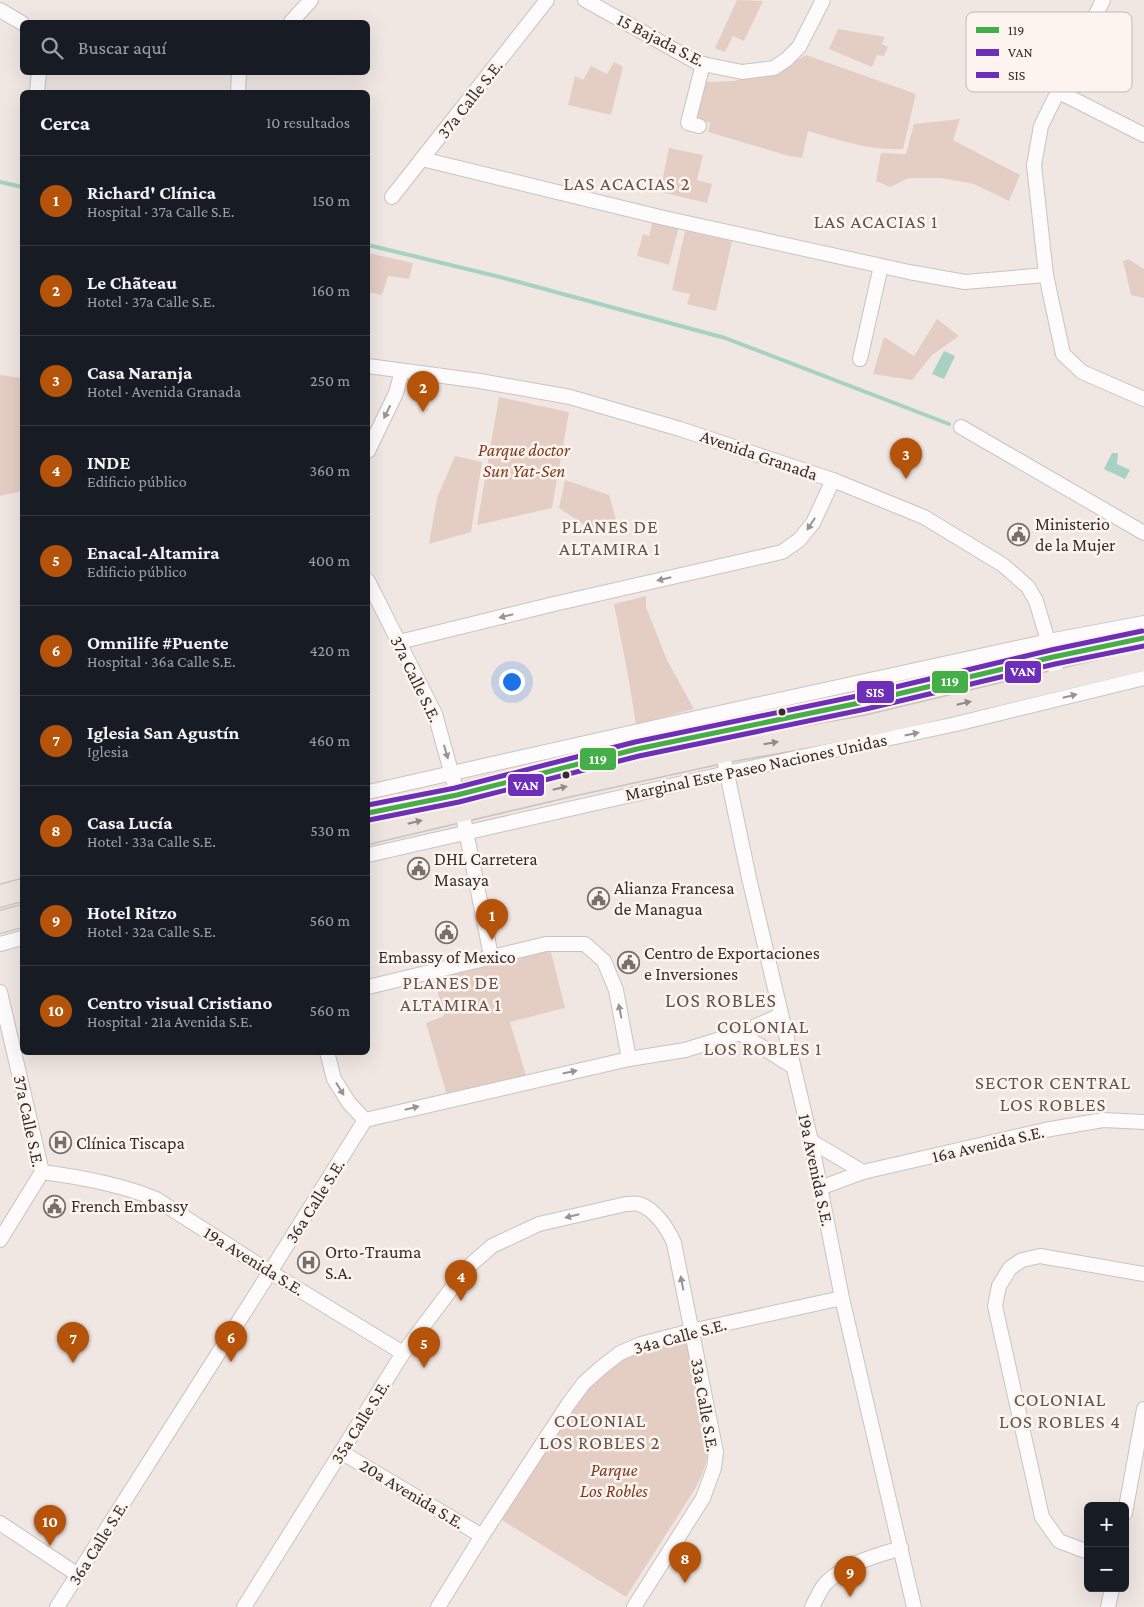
<!DOCTYPE html>
<html lang="es">
<meta charset="utf-8">
<style>
:root{--surface:#171b24;--page:#242831;--text:#f1f3f6;--muted:#9ea1a6;--line:#363941;--accent:#b45309}
body{margin:0;font-family:"Crimson Pro",serif;background:var(--page);color:var(--text)}
.controls{position:absolute;right:15px;bottom:15px;display:grid;overflow:hidden;border-radius:8px;box-shadow:0 5px 20px #0002}
.controls button{width:45px;height:45px;display:grid;place-items:center;padding:0;border:0;border-bottom:1px solid var(--line);background:var(--surface);color:var(--text);font:25px sans-serif}
.you{position:absolute;left:511px;top:681px;width:18px;height:18px;margin:-12px;border:4px solid #fff;border-radius:50%;background:#1a73e8;box-shadow:0 0 0 8px #1a73e833}
.badge{display:grid;place-items:center;width:32px;height:32px;border-radius:50%;background:var(--accent);color:#fff;font-size:16px;font-weight:700}
.pin{position:absolute;translate:-50% -41px;filter:drop-shadow(0 1px 2px #0008)}
.pin::after{content:'';position:absolute;top:26px;width:18px;height:15px;background:inherit;clip-path:polygon(0 0,100% 0,50% 100%)}
.list{margin:0;padding:0;list-style:none}
h2{display:flex;justify-content:space-between;align-items:center;height:65px;margin:0;padding:0 20px;font-size:21px}
h2 small{font-size:16px;font-weight:400;color:var(--muted)}
.list li{display:grid;grid-template-columns:32px 1fr auto;gap:15px;align-items:center;box-sizing:border-box;height:90px;padding:0 20px;border-top:1px solid var(--line)}
.list b{display:block;font-size:19px;white-space:nowrap}
.list p{margin:0;font-size:16px;white-space:nowrap;color:var(--muted)}
.list em{font-size:16px;font-style:normal;color:var(--muted)}
.icon{flex:none;width:28px;height:28px;fill:none;stroke:currentColor;stroke-width:2;stroke-linecap:round;stroke-linejoin:round}
.map{position:relative;flex:none;width:1144px;height:1607px;overflow:hidden}
.search{position:absolute;background:var(--surface);box-shadow:0 5px 20px #0002;left:20px;top:20px;width:350px;height:55px;display:flex;align-items:center;gap:12px;box-sizing:border-box;padding:0 18px;border-radius:8px;color:var(--muted);font-size:19px}
.panel{position:absolute;background:var(--surface);box-shadow:0 5px 20px #0002;left:20px;top:90px;width:350px;height:965px;border-radius:8px}
.map>svg:first-child{display:block}
.green{fill:#e4cec4}
.water{fill:#a6d1c3}
.lines{fill:none;stroke-linecap:round;stroke-linejoin:round}
.stream{stroke:#a6d1c3;stroke-width:4}
.minor-casing{stroke:#c9c3c0;stroke-width:16}
.highway-casing{stroke:#c9c4c2;stroke-width:24}
.minor{stroke:#fdfbfb;stroke-width:14}
.highway{stroke:#eee5e1;stroke-width:21}
.bus-1-casing{stroke:#fef4ef;stroke-width:9}
.bus-2-casing{stroke:#fef4ef;stroke-width:9}
.bus-3-casing{stroke:#fef4ef;stroke-width:9}
.bus-1{stroke:#44ae48;stroke-width:5}
.bus-2{stroke:#6d2fba;stroke-width:5}
.bus-3{stroke:#6d2fba;stroke-width:5}
.oneway{fill:#989493}
.oneway2{fill:#918a86}
.bus-dot{fill:#342e2b;stroke:#fef4ef;stroke-width:2}
.labels{text-anchor:middle;dominant-baseline:central;stroke-width:5;stroke-linejoin:round;paint-order:stroke}
.street-label{font-size:18px;fill:#342e2b;stroke:#fef4ef}
.park-label{font-size:18px;font-style:italic;fill:#7c3b1d;stroke:#fef4ef}
.poi-label{font-size:18px;fill:#342e2b;stroke:#fef4ef;text-anchor:start}
.neighbourhood-label{font-size:19px;letter-spacing:1px;fill:#62544e;stroke:#fef4ef}
.quarter-label{font-size:20px;letter-spacing:1px;fill:#62544e;stroke:#fef4ef}
.key{fill:#fef4ef;stroke:#c1b9b4;stroke-width:1}
.key-label{font-size:14px;fill:#342e2b}
.line-badge{stroke:#fef4ef;stroke-width:2}
.badge-label{font-size:14px;text-anchor:middle;font-weight:bold;fill:#fff}
</style>
<div class="map">
<svg width="1144" height="1607" viewBox="0 0 1144 1607">
<rect width="100%" height="100%" fill="#f0e7e3"/>
<g class="green">
<polygon points="737,0 763,1 744,41 733,36 725,52 715,48"/>
<polygon points="838,29 885,37 882,44 888,47 884,56 877,55 872,67 829,49"/>
<path d="M 806,55 L 916,94 L 903,149 C 872,151 838,140 808,131 L 802,158 L 789,156 L 708,132 L 710,123 L 695,118 L 705,82 L 734,81 L 786,67 Z"/>
<polygon points="614,62 623,67 611,115 568,105 575,76 583,80 591,66 607,74"/>
<polygon points="960,119 953,140 1020,175 1009,201 974,184 941,178 909,178 890,187 876,181 881,153 906,154 914,124"/>
<polygon points="669,148 703,155 697,180 712,184 707,203 660,192"/>
<polygon points="653,220 679,226 669,265 637,256 643,234 649,236"/>
<polygon points="685,231 732,241 716,311 687,304 690,294 672,290"/>
<polygon points="368,253 413,263 409,279 388,276 382,295 368,292"/>
<polygon points="1128,259 1144,269 1144,298 1131,295 1123,261"/>
<polygon points="937,319 959,336 932,355 912,380 873,374 884,337 914,356"/>
<polygon points="0,375 22,378 22,491 0,496"/>
<polygon points="499,397 569,412 552,508 477,525"/>
<polygon points="455,456 482,462 471,532 429,544 437,498"/>
<polygon points="565,480 609,495 618,527 598,534 559,508"/>
<polygon points="646,596 646,607 667,660 694,709 636,724 627,670 614,604"/>
<polygon points="549,944 565,1008 510,1022 528,1082 448,1099 426,1023 444,1016 432,971"/>
<path d="M 686,1338 L 708,1439 C 709,1460 704,1471 695,1489 L 626,1597 L 500,1519 L 584,1393 C 597,1379 612,1364 630,1356 C 648,1349 668,1344 686,1338 Z"/>
</g>
<g class="water">
<polygon points="944,351 955,356 944,379 932,374"/>
<polygon points="1112,453 1118,453 1117,464 1130,470 1125,479 1104,469"/>
</g>
<g class="lines">
<g class="stream">
<polyline points="0,182 22,187"/>
<polyline points="368,245 500,277 725,338 949,424"/>
</g>
<defs>
<g id="minor">
<polyline points="585,0 698,63 742,72 774,68 787,59 799,47 823,0"/>
<polyline points="1103,0 1041,126 1034,165 1046,275 1063,354 1082,372 1144,399"/>
<polyline points="0,10 22,23"/>
<polyline points="291,22 311,0"/>
<polyline points="37,92 39,72"/>
<polyline points="238,92 239,72"/>
<polyline points="1059,92 1144,135"/>
<polyline points="699,126 688,123 703,64"/>
<polyline points="422,159 664,218 909,272 965,282 1046,275"/>
<polyline points="392,197 547,0"/>
<polyline points="860,359 881,266"/>
<polyline points="368,366 480,381 570,397 680,429 833,480 924,517 1003,565 1028,587 1036,601 1053,657 1058,681"/>
<polyline points="961,427 1144,533"/>
<polyline points="368,451 396,393 402,371"/>
<polyline points="368,581 435,714 462,811 491,956"/>
<polyline points="399,642 554,604 782,552 799,540 813,523 833,480"/>
<polyline points="721,745 749,878 811,1141 842,1298 914,1607"/>
<polyline points="368,792 692,719 1049,641 1144,623"/>
<polyline points="368,855 727,773 956,724 1144,678"/>
<polyline points="0,944 22,938"/>
<polyline points="368,987 546,944 585,944 604,961 616,990 629,1059"/>
<polyline points="0,992 42,1172 0,1240"/>
<polyline points="740,1033 792,1066"/>
<polyline points="327,1052 334,1079 349,1103 365,1120"/>
<polyline points="811,1141 863,1172"/>
<path d="M 42,1172 C 81,1177 120,1184 156,1199 L 270,1272 L 403,1353"/>
<polyline points="820,1188 863,1172 1045,1130 1103,1120 1144,1122"/>
<polyline points="341,1452 482,1536"/>
<polyline points="1125,1513 1144,1409"/>
<polyline points="0,1523 78,1575"/>
<polyline points="1088,1552 1059,1541 1042,1517 995,1306 999,1286 1010,1268 1022,1260 1040,1256 1144,1274"/>
<polyline points="57,1607 270,1272 365,1120 629,1059 685,1050 740,1033 781,1015"/>
<path d="M 244,1607 L 403,1353 L 467,1268 L 492,1246 L 539,1224 L 626,1204 C 630,1204 635,1203 639,1204 C 655,1209 668,1229 674,1243 L 716,1452 L 714,1468 L 703,1498 L 634,1607"/>
<polyline points="438,1607 482,1536 569,1403 584,1383 602,1367 620,1353 641,1344 691,1331 842,1298"/>
<path d="M 812,1607 C 816,1600 820,1589 826,1583 C 846,1563 876,1556 901,1548"/>
<polyline points="1108,1607 1112,1588"/>
</g>
<g id="highway">
<polyline points="368,813 457,795 637,749 864,702 1053,657 1144,638"/>
<polyline points="368,833 572,785 723,752 868,726 1144,660"/>
<polyline points="0,896 22,890"/>
<polyline points="0,922 22,916"/>
</g>
</defs>
<use href="#minor" class="minor-casing"/>
<use href="#highway" class="highway-casing"/>
<use href="#minor" class="minor"/>
<use href="#highway" class="highway"/>
<defs>
<polyline id="bus-1" points="368,813 457,795 637,749 864,702 1053,657 1144,638"/>
<polyline id="bus-2" points="369,820 459,802 639,756 866,709 1055,664 1144,646"/>
<polyline id="bus-3" points="368,805 455,788 635,742 862,695 1051,650 1142,631"/>
</defs>
<use href="#bus-1" class="bus-1-casing"/>
<use href="#bus-2" class="bus-2-casing"/>
<use href="#bus-3" class="bus-3-casing"/>
<use href="#bus-1" class="bus-1"/>
<use href="#bus-2" class="bus-2"/>
<use href="#bus-3" class="bus-3"/>
</g>
<defs><path id="oneway-solid" d="M-6-.8H1V-3.2L6.5 0L1 3.2V.8H-6Z" transform="scale(1.25)"/></defs>
<g class="oneway">
<use href="#oneway-solid" transform="translate(387 412) rotate(116)"/>
<use href="#oneway-solid" transform="translate(811 524) rotate(123)"/>
<use href="#oneway-solid" transform="translate(664 579) rotate(167)"/>
<use href="#oneway-solid" transform="translate(506 616) rotate(166)"/>
<use href="#oneway-solid" transform="translate(1070 696) rotate(-14)"/>
<use href="#oneway-solid" transform="translate(912 734) rotate(-12)"/>
<use href="#oneway-solid" transform="translate(446 752) rotate(74)"/>
<use href="#oneway-solid" transform="translate(620 1011) rotate(-101)"/>
<use href="#oneway-solid" transform="translate(570 1072) rotate(-12)"/>
<use href="#oneway-solid" transform="translate(340 1089) rotate(58)"/>
<use href="#oneway-solid" transform="translate(412 1108) rotate(-14)"/>
<use href="#oneway-solid" transform="translate(572 1216) rotate(166)"/>
<use href="#oneway-solid" transform="translate(682 1283) rotate(-101)"/>
</g>
<g class="oneway2">
<use href="#oneway-solid" transform="translate(964 703) rotate(-13)"/>
<use href="#oneway-solid" transform="translate(771 743) rotate(-10)"/>
<use href="#oneway-solid" transform="translate(560 788) rotate(-13)"/>
<use href="#oneway-solid" transform="translate(415 822) rotate(-13)"/>
</g>
<defs>
<symbol id="civic-ring" viewBox="-11 -11 22 22"><circle r="9.5" fill="#fef4ef" stroke="#766f6b" stroke-width="1.5"/><path d="M-.6-6.5H3V-4.5H.6V-3L4-1V1h2V6H-6V1h2V-1L-.6-3ZM-1.2 2.5V6h2.4V2.5Z" fill="#766f6b"/></symbol>
<symbol id="hospital-ring" viewBox="-11 -11 22 22"><circle r="9.5" fill="#fef4ef" stroke="#766f6b" stroke-width="1.5"/><path d="M-5-5h3v3.5h4V-5h3V5h-3V1.5h-4V5h-3Z" fill="#766f6b"/></symbol>
</defs>
<g fill-rule="evenodd">
<use href="#civic-ring" x="1006" y="522" width="25" height="25"/>
<use href="#civic-ring" x="406" y="856" width="25" height="25"/>
<use href="#civic-ring" x="586" y="886" width="25" height="25"/>
<use href="#civic-ring" x="434" y="920" width="25" height="25"/>
<use href="#civic-ring" x="616" y="950" width="25" height="25"/>
<use href="#hospital-ring" x="48" y="1130" width="25" height="25"/>
<use href="#civic-ring" x="42" y="1194" width="25" height="25"/>
<use href="#hospital-ring" x="296" y="1250" width="25" height="25"/>
</g>
<g class="bus-dot">
<circle cx="782" cy="712" r="4.5"/>
<circle cx="566" cy="775" r="4.5"/>
</g>
<g class="labels">
<g class="street-label">
<text transform="translate(661 40) rotate(27)">15 Bajada S.E.</text>
<text transform="translate(470 99) rotate(-52)">37a Calle S.E.</text>
<text transform="translate(759 455) rotate(19)">Avenida Granada</text>
<text transform="translate(416 679) rotate(64)">37a Calle S.E.</text>
<text transform="translate(756 767) rotate(-12)">Marginal Este Paseo Naciones Unidas</text>
<text transform="translate(29 1121) rotate(78)">37a Calle S.E.</text>
<text transform="translate(988 1144) rotate(-13)">16a Avenida S.E.</text>
<text transform="translate(816 1170) rotate(78)">19a Avenida S.E.</text>
<text transform="translate(315 1201) rotate(-58)">36a Calle S.E.</text>
<text transform="translate(254 1261) rotate(32)">19a Avenida S.E.</text>
<text transform="translate(680 1336) rotate(-15)">34a Calle S.E.</text>
<text transform="translate(705 1405) rotate(80)">33a Calle S.E.</text>
<text transform="translate(360 1422) rotate(-58)">35a Calle S.E.</text>
<text transform="translate(412 1494) rotate(31)">20a Avenida S.E.</text>
<text transform="translate(98 1543) rotate(-58)">36a Calle S.E.</text>
</g>
<g class="park-label">
<text x="524" y="450">Parque doctor<tspan x="524" dy="21">Sun Yat-Sen</tspan></text>
<text x="614" y="1470">Parque<tspan x="614" dy="21">Los Robles</tspan></text>
</g>
<g class="poi-label">
<text x="1035" y="524">Ministerio<tspan x="1035" dy="21">de la Mujer</tspan></text>
<text x="434" y="859">DHL Carretera<tspan x="434" dy="21">Masaya</tspan></text>
<text x="614" y="888">Alianza Francesa<tspan x="614" dy="21">de Managua</tspan></text>
<text x="644" y="953">Centro de Exportaciones<tspan x="644" dy="21">e Inversiones</tspan></text>
<text x="447" y="957" text-anchor="middle">Embassy of Mexico</text>
<text x="76" y="1143">Clínica Tiscapa</text>
<text x="71" y="1206">French Embassy</text>
<text x="325" y="1252">Orto-Trauma<tspan x="325" dy="21">S.A.</tspan></text>
</g>
<g class="neighbourhood-label">
<text x="627" y="183">LAS ACACIAS 2</text>
<text x="876" y="221">LAS ACACIAS 1</text>
<text x="610" y="526">PLANES DE<tspan x="610" dy="22">ALTAMIRA 1</tspan></text>
<text x="451" y="982">PLANES DE<tspan x="451" dy="22">ALTAMIRA 1</tspan></text>
<text x="763" y="1026">COLONIAL<tspan x="763" dy="22">LOS ROBLES 1</tspan></text>
<text x="1053" y="1082">SECTOR CENTRAL<tspan x="1053" dy="22">LOS ROBLES</tspan></text>
<text x="1060" y="1399">COLONIAL<tspan x="1060" dy="22">LOS ROBLES 4</tspan></text>
<text x="600" y="1420">COLONIAL<tspan x="600" dy="22">LOS ROBLES 2</tspan></text>
</g>
<g class="quarter-label">
<text x="721" y="1000">LOS ROBLES</text>
</g>
</g>
<rect x="966" y="12" width="166" height="80" rx="8" class="key"/>
<rect x="976" y="27" width="23" height="6" fill="#44ae48"/>
<rect x="976" y="49" width="23" height="7" fill="#6d2fba"/>
<rect x="976" y="72" width="23" height="6" fill="#6d2fba"/>
<g class="key-label">
<text x="1008" y="35">119</text>
<text x="1008" y="57">VAN</text>
<text x="1008" y="80">SIS</text>
</g>
<g class="line-badge">
<rect x="1004" y="660" width="38" height="24" rx="5" fill="#6d2fba"/>
<rect x="931" y="670" width="38" height="24" rx="5" fill="#44ae48"/>
<rect x="856" y="680" width="39" height="24" rx="5" fill="#6d2fba"/>
<rect x="579" y="747" width="38" height="24" rx="5" fill="#44ae48"/>
<rect x="507" y="773" width="38" height="24" rx="5" fill="#6d2fba"/>
</g>
<g class="badge-label">
<text x="1023" y="676">VAN</text>
<text x="950" y="686">119</text>
<text x="875" y="697">SIS</text>
<text x="598" y="764">119</text>
<text x="526" y="790">VAN</text>
</g>
</svg>
<div class="controls">
<button>+</button>
<button>−</button>
</div>
<div class="you"></div>
<div class="pin badge" style="left:492px;top:940px">1</div>
<div class="pin badge" style="left:423px;top:412px">2</div>
<div class="pin badge" style="left:906px;top:479px">3</div>
<div class="pin badge" style="left:461px;top:1301px">4</div>
<div class="pin badge" style="left:424px;top:1368px">5</div>
<div class="pin badge" style="left:231px;top:1362px">6</div>
<div class="pin badge" style="left:73px;top:1363px">7</div>
<div class="pin badge" style="left:685px;top:1583px">8</div>
<div class="pin badge" style="left:850px;top:1597px">9</div>
<div class="pin badge" style="left:50px;top:1546px">10</div>
<div class="search"><svg class="icon" aria-label="search" viewBox="0 0 24 24"><circle cx="10" cy="10" r="6"/><path d="M15 15l6 6"/></svg>Buscar aquí</div>
<section class="panel">
<h2>Cerca<small>10 resultados</small></h2>
<ul class="list">
<li><span class="badge">1</span><div><b>Richard' Clínica</b><p>Hospital · 37a Calle S.E.</p></div><em>150 m</em></li>
<li><span class="badge">2</span><div><b>Le Chãteau</b><p>Hotel · 37a Calle S.E.</p></div><em>160 m</em></li>
<li><span class="badge">3</span><div><b>Casa Naranja</b><p>Hotel · Avenida Granada</p></div><em>250 m</em></li>
<li><span class="badge">4</span><div><b>INDE</b><p>Edificio público</p></div><em>360 m</em></li>
<li><span class="badge">5</span><div><b>Enacal-Altamira</b><p>Edificio público</p></div><em>400 m</em></li>
<li><span class="badge">6</span><div><b>Omnilife #Puente</b><p>Hospital · 36a Calle S.E.</p></div><em>420 m</em></li>
<li><span class="badge">7</span><div><b>Iglesia San Agustín</b><p>Iglesia</p></div><em>460 m</em></li>
<li><span class="badge">8</span><div><b>Casa Lucía</b><p>Hotel · 33a Calle S.E.</p></div><em>530 m</em></li>
<li><span class="badge">9</span><div><b>Hotel Ritzo</b><p>Hotel · 32a Calle S.E.</p></div><em>560 m</em></li>
<li><span class="badge">10</span><div><b>Centro visual Cristiano</b><p>Hospital · 21a Avenida S.E.</p></div><em>560 m</em></li>
</ul>
</section>
</div>
